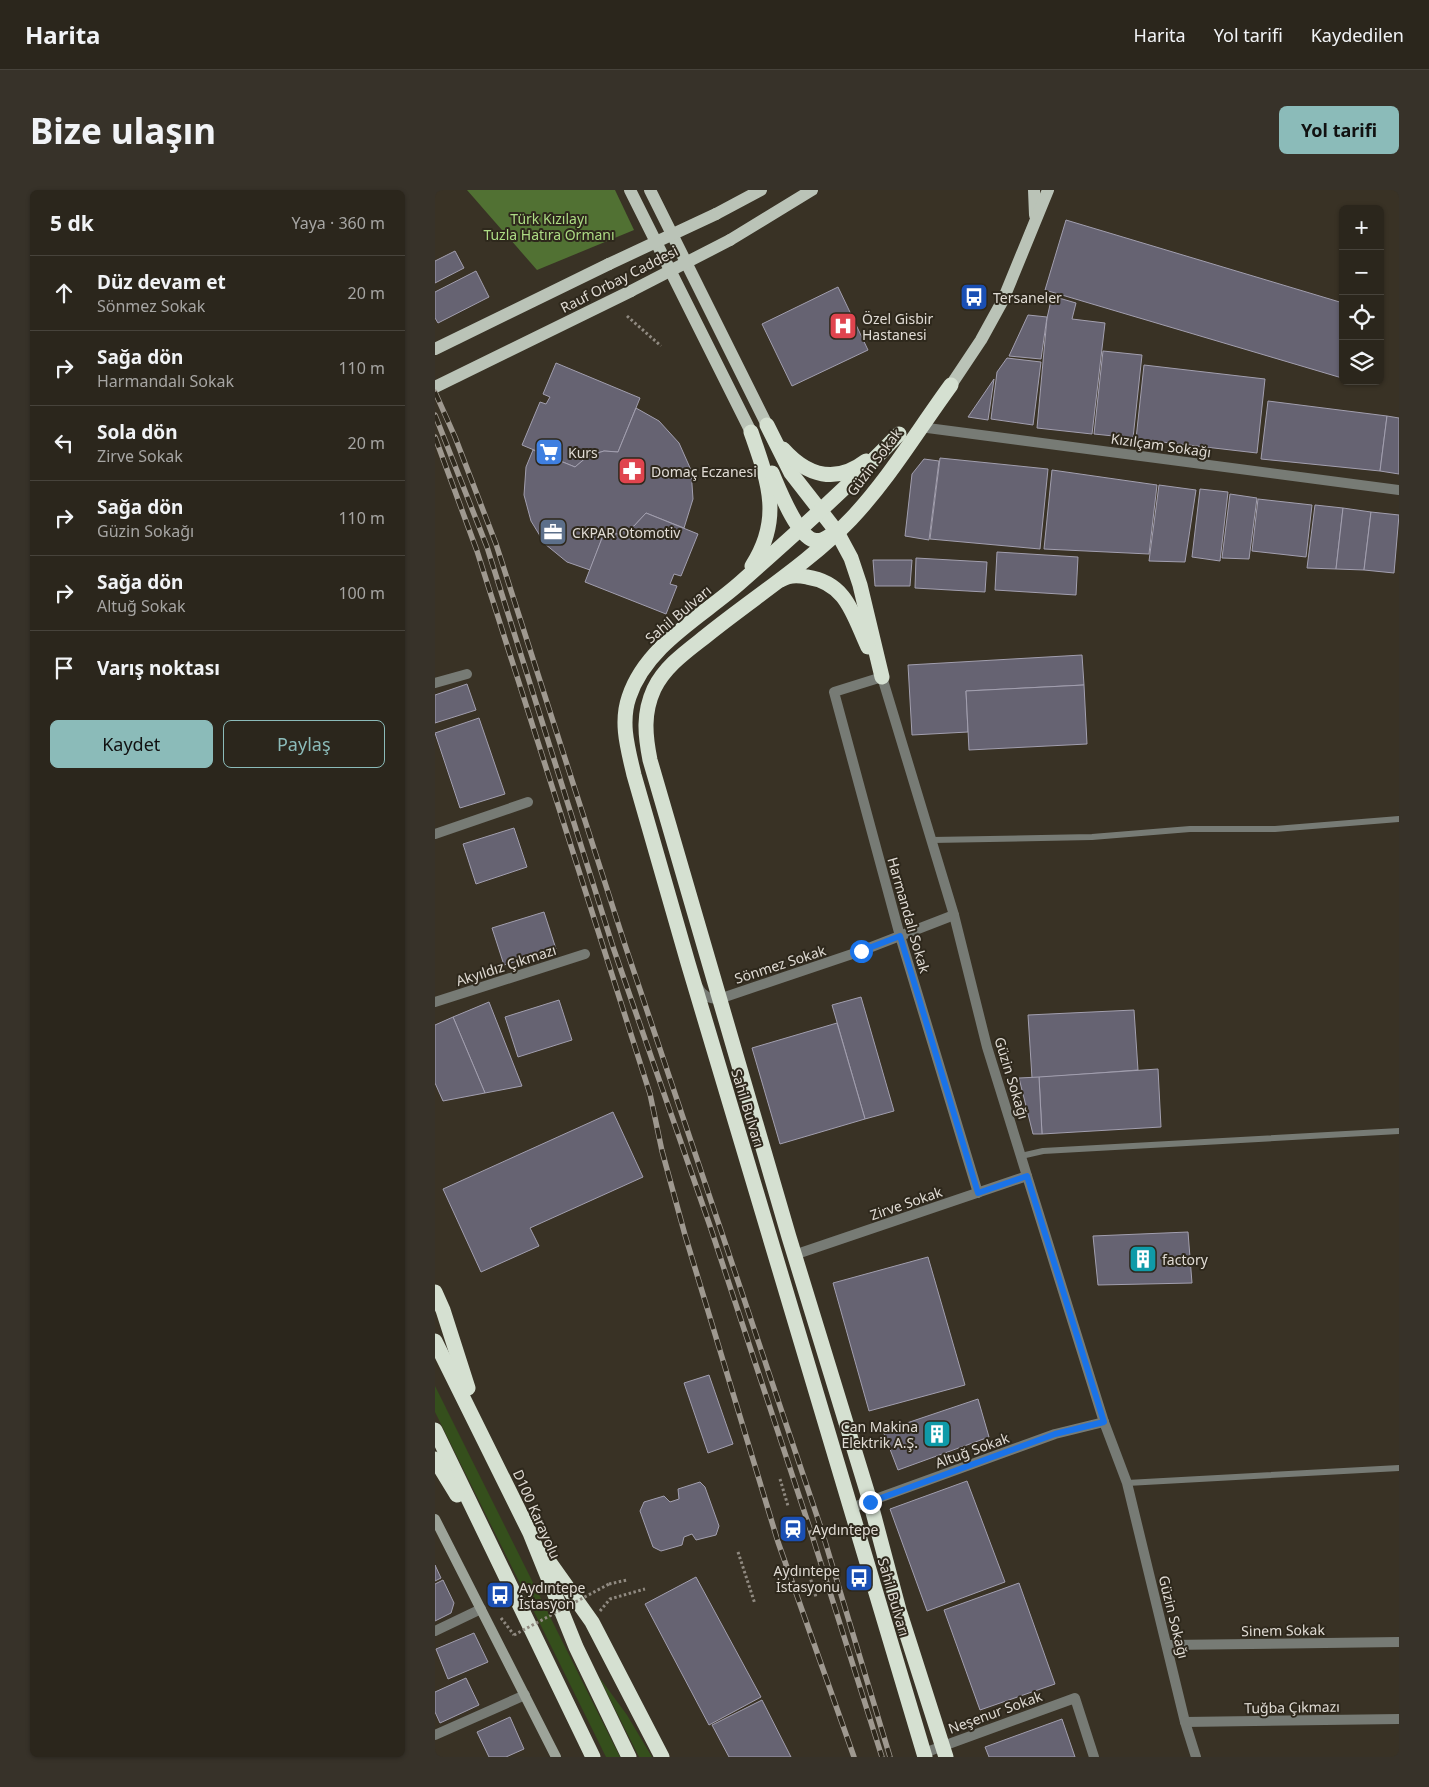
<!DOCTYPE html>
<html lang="tr">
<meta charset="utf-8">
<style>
:root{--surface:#2b261c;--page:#373229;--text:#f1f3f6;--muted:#a6a5a3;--line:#47433b;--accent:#8bbbb9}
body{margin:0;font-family:"Noto Sans",sans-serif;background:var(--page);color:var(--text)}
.controls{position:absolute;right:15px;top:15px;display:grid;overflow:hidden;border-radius:8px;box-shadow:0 1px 4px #0004}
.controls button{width:45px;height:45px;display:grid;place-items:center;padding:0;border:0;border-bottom:1px solid var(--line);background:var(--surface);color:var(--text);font:25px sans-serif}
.stop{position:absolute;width:15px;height:15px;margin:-11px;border:4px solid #1a73e8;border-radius:50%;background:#fff}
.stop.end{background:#1a73e8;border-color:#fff;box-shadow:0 1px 5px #0008}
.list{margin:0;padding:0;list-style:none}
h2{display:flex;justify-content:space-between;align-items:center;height:65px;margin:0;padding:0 20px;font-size:21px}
h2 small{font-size:16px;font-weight:400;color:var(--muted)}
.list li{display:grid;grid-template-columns:32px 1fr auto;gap:15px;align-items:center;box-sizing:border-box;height:75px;padding:0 20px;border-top:1px solid var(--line)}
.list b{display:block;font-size:19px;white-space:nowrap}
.list p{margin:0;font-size:16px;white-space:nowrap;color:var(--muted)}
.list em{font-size:16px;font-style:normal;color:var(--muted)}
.actions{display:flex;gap:10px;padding:15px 20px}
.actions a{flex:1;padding:11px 0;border:1px solid var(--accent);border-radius:8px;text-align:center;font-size:18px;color:var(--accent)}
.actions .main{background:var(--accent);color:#111}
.icon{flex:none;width:28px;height:28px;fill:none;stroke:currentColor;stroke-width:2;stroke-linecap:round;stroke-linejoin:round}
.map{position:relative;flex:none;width:964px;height:1567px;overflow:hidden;border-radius:8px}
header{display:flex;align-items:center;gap:30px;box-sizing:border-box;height:70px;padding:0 25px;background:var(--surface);border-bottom:1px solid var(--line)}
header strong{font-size:24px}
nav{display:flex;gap:28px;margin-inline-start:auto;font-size:18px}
.intro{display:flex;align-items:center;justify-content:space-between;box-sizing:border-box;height:120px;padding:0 30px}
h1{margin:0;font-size:35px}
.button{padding:12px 22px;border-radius:8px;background:var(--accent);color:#111;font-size:18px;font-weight:700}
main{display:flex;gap:30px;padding:0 30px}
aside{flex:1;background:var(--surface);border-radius:8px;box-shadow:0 1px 4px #0004}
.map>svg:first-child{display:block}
.green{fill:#354f1c}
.forest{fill:#517133}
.building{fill:#666372;stroke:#a29faf}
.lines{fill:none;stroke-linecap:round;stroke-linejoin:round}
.path{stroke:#908a81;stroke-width:3;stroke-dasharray:2.5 2.5;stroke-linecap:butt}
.lane{stroke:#777b75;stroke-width:6}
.street{stroke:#777b75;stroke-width:10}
.secondary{stroke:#9da49a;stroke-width:10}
.primary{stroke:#bac3b7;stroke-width:12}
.highway{stroke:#d5e0d1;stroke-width:15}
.rail-casing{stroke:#9f9990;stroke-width:5.5}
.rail{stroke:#2e281c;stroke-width:4;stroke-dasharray:11;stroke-linecap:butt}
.path-bridge{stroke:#908a81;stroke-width:3;stroke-dasharray:2.5 2.5;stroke-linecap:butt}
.primary-bridge{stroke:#bac3b7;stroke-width:12}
.route{stroke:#1a73e8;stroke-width:6}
.labels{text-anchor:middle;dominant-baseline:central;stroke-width:4;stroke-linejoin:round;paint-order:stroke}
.park-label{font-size:14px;fill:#addc84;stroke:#2e281c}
.street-label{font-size:14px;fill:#e0dbd4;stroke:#2e281c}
.poi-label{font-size:14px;fill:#e0dbd4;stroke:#2e281c;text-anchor:start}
</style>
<header>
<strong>Harita</strong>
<nav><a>Harita</a><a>Yol tarifi</a><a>Kaydedilen</a></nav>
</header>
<div class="intro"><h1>Bize ulaşın</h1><a class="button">Yol tarifi</a></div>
<main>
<aside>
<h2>5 dk<small>Yaya · 360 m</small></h2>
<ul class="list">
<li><svg class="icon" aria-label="ahead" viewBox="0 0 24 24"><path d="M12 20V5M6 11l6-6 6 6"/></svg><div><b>Düz devam et</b><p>Sönmez Sokak</p></div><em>20 m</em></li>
<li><svg class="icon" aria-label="right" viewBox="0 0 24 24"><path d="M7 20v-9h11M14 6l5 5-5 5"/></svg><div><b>Sağa dön</b><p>Harmandalı Sokak</p></div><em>110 m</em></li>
<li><svg class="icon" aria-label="left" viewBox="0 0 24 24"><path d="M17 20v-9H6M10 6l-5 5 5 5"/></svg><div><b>Sola dön</b><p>Zirve Sokak</p></div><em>20 m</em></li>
<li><svg class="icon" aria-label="right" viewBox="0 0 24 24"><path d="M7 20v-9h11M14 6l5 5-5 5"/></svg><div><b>Sağa dön</b><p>Güzin Sokağı</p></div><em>110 m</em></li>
<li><svg class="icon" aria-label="right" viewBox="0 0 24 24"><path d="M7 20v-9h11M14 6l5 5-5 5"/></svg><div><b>Sağa dön</b><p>Altuğ Sokak</p></div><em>100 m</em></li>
<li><svg class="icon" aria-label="arrive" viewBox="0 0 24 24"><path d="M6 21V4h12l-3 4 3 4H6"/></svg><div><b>Varış noktası</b></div></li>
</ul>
<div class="actions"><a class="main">Kaydet</a><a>Paylaş</a></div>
</aside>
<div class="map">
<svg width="964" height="1567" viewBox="0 0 964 1567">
<rect width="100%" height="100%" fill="#393225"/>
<g class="green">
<polygon points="0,1196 185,1567 171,1567 0,1222"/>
<polygon points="164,1487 192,1525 217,1567 204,1567"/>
</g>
<polygon class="forest" points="32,0 180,0 199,40 102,80"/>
<g class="building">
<polygon points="631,30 908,113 907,188 610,100"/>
<polygon points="20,61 29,78 0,93 0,71"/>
<polygon points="41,81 54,107 3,133 0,128 0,102"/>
<polygon points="403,97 433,160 357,196 327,134"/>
<polygon points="617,106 641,113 637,129 670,133 657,244 602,238 612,128"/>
<polygon points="593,125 612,127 606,169 574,166"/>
<polygon points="668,161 707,165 698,248 659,244"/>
<polygon points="572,168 606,172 598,235 556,229 562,182"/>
<polygon points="121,173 205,208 183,262 169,261 153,266 140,277 87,255 105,212 111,214 115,207 108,204"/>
<polygon points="709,175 830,189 822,263 701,249"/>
<polygon points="559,189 553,230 533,227"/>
<polygon points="833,211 952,226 945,281 826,269"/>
<polygon points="201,218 224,231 244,253 256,280 258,309 249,338 211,323 199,336 183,344 169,343 155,380 132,372 110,354 96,331 89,305 91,277 98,260 140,277 153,266 169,261 183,262"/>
<polygon points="952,226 964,228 964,284 945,281"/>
<polygon points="505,268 613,279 605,359 495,349"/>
<polygon points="489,269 504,271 494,350 470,346 477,284"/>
<polygon points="617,280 722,295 714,364 609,359"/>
<polygon points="724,295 761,300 750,372 714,371"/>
<polygon points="765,299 793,302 785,371 757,367"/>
<polygon points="795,304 822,308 814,369 787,368"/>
<polygon points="823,309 877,315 871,367 817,361"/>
<polygon points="880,315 908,318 901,379 872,378"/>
<polygon points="908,318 936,322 929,380 901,379"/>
<polygon points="936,322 964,325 959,383 929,380"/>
<polygon points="211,323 263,344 246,386 239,384 235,394 242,396 231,424 150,392 169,343 183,344 199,336"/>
<polygon points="562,362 643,367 641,405 560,400"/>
<polygon points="481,368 552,372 550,402 480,398"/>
<polygon points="438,370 477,370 475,396 440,396"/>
<polygon points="647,465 649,495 531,501 533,542 477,545 473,475"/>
<polygon points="32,494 41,520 0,533 0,505"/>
<polygon points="649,495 652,554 534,560 531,501"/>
<polygon points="44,528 70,604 25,618 0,543"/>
<polygon points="79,638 92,677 41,694 28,654"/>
<polygon points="109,722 121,759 69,775 57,738"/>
<polygon points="426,807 459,921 430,929 397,815"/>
<polygon points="124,810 137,850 83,867 70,827"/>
<polygon points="54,812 87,896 50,903 18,827"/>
<polygon points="699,820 703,880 597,888 593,825"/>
<polygon points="18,827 50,903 8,911 0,893 0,835"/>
<polygon points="402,833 430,929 345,954 317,858"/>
<polygon points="723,879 726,937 607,944 604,887"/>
<polygon points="604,887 607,944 598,944 584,888"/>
<polygon points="178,922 208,987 95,1038 104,1056 46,1082 8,999"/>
<polygon points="753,1042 757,1093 663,1095 658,1046"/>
<polygon points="493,1067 530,1195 434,1221 398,1093"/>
<polygon points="274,1185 298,1254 273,1263 249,1193"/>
<polygon points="543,1209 554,1247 463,1280 448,1241"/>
<polygon points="532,1291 570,1392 492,1421 455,1319"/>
<polygon points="265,1292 270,1297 284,1336 281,1345 261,1350 257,1344 249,1347 247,1355 226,1361 218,1357 205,1321 209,1312 229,1306 235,1312 244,1309 243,1299"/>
<polygon points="0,1375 6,1388 0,1391"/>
<polygon points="261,1387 326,1507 274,1535 210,1414"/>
<polygon points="8,1390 19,1413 16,1423 0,1431 0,1394"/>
<polygon points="584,1393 620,1494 545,1520 509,1420"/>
<polygon points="39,1443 53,1472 13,1489 1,1459"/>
<polygon points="31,1488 44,1515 5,1533 0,1522 0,1502"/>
<polygon points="327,1510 356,1567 294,1567 277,1535"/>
<polygon points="75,1527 89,1559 71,1567 54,1567 42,1542"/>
<polygon points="627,1529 640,1567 554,1567 550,1557"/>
</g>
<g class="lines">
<g class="path">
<polyline points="192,126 226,156"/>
<polyline points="345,1289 353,1316"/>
<polyline points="303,1362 320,1414"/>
<polyline points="373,1380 381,1407"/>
<polyline points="174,1394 192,1390"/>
<polyline points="165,1421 175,1409 210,1399"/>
<polyline points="66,1428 79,1445"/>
</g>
<g class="lane">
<polyline points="497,650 657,647 755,639 840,639 964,629"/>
<polyline points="586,966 608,961 964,941"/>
<polyline points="692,1293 964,1278"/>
</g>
<g class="street">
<polyline points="485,237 964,300"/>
<polyline points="0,493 32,484"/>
<polyline points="0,644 93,612"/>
<path d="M 263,797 C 267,806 274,809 284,809 L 426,761 L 519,725"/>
<polyline points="0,812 150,764"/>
<polyline points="543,1003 465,746 399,502 447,487 519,725 552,857 592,986 669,1232 692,1293 750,1532 761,1567"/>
<polyline points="359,1065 592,986"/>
<polyline points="416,1318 620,1244 669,1232"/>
<polyline points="0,1441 46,1419"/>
<polyline points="732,1455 964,1452"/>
<polyline points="750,1532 964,1529"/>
<polyline points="0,1545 90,1505"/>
<polyline points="489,1563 640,1508 659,1567"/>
</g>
<polyline class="secondary" points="0,1329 121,1567"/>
<g class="primary">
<polyline points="195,0 316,242"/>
<polyline points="215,0 332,235"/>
<polyline points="599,0 600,25"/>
<polyline points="281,24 326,0"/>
<polyline points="295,50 377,0"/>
<polyline points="0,159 174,74"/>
<polyline points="516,195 546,150 568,110 613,0"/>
<polyline points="0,197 196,101"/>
</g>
<g class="highway">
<polyline points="332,235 356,283 402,342 416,368 425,395 447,487"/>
<path d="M 316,242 C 333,291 348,328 317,376"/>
<path d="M 464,244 C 414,296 360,344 306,392 C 268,426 211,455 194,507 C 185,533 193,559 199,585 L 253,773 L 490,1567"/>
<path d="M 348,259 C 372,286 401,294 431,271"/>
<path d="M 337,283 C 344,299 361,344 378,350 C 385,352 390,349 396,345"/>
<path d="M 346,390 C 353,385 363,385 372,387 C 412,393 418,425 433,457"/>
<polyline points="0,1102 8,1120 33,1198"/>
<polyline points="0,1151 95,1343 141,1457 194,1567"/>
<polyline points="0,1240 158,1567"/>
<polyline points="0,1269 22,1305"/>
<polyline points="108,1363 157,1432 227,1567"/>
<path d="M 511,1567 L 464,1420 L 435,1311 L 354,1047 L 215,570 C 210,545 208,523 219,499 C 230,476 252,461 271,446 C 318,408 375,372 416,329 C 454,289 483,240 516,195"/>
</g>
<defs>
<g id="rail">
<polyline points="0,202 20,247 61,354 190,755 386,1338 455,1567"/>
<polyline points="0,225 52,357 178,757 275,1036 376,1342 447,1567"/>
<polyline points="0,247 42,361 215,904 227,961 250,1045 343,1352 419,1567"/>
</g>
</defs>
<use href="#rail" class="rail-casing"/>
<use href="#rail" class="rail"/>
<polyline class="path-bridge" points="79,1445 174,1394"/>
<g class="primary-bridge">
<polyline points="174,74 281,24"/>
<polyline points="196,101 295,50"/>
</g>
</g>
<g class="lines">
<polyline class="route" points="426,761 465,746 543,1003 592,986 669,1232 620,1244 435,1312"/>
</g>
<defs>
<symbol id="bus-square" viewBox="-11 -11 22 22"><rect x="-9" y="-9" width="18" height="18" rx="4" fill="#1a4fb4" stroke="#2e281c"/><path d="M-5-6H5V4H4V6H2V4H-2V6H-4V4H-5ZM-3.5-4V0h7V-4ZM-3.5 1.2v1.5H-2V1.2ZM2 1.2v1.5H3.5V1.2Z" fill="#fff"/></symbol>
<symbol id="hospital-square" viewBox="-11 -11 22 22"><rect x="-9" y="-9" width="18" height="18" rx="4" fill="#e0444e" stroke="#2e281c"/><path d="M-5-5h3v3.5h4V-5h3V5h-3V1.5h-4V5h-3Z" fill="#fff"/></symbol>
<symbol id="supermarket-square" viewBox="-11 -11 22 22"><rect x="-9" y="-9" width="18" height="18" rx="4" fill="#3f7fe0" stroke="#2e281c"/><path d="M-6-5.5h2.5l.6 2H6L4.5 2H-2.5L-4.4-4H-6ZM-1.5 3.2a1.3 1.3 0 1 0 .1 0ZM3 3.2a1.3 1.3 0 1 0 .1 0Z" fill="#fff"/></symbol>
<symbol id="pharmacy-square" viewBox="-11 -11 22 22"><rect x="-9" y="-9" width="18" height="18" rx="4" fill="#e0444e" stroke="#2e281c"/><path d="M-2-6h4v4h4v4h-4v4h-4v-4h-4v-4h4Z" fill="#fff"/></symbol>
<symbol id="office-square" viewBox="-11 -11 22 22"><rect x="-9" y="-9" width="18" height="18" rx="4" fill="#5c6f8a" stroke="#2e281c"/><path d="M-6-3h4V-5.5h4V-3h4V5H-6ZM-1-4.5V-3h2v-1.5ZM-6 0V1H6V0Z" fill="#fff"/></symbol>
<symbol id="building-square" viewBox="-11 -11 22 22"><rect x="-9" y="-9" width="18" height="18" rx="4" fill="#0f9aa8" stroke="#2e281c"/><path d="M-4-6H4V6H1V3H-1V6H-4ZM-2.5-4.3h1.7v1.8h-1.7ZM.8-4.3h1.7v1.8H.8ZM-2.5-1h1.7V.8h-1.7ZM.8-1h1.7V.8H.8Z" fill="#fff"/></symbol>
<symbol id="station-square" viewBox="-11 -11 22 22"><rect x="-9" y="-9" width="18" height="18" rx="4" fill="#1a4fb4" stroke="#2e281c"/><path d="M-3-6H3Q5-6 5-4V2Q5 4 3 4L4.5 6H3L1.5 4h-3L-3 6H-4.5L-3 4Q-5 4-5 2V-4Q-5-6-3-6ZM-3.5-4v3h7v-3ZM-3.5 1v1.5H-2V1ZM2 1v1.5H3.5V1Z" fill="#fff"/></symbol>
</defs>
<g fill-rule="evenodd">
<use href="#bus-square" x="523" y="91" width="32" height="32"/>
<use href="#hospital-square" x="392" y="120" width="32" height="32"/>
<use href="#supermarket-square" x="98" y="246" width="32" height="32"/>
<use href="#pharmacy-square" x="181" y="265" width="32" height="32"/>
<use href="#office-square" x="102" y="326" width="32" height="32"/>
<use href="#building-square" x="692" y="1053" width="32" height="32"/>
<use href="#building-square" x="486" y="1228" width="32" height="32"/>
<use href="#station-square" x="342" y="1323" width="32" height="32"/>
<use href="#bus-square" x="408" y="1372" width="32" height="32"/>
<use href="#bus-square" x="49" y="1389" width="32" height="32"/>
</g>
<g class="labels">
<g class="park-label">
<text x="114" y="28">Türk Kızılayı<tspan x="114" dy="16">Tuzla Hatıra Ormanı</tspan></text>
</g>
<g class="street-label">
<text transform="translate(184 89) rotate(-27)">Rauf Orbay Caddesi</text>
<text transform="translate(726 255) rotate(8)">Kızılçam Sokağı</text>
<text transform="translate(439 272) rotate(-53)">Güzin Sokak</text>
<text transform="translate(243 424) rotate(-40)">Sahil Bulvarı</text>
<text transform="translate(474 725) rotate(74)">Harmandalı Sokak</text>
<text transform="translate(345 774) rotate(-18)">Sönmez Sokak</text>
<text transform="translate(71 775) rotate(-18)">Akyıldız Çıkmazı</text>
<text transform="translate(577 888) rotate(73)">Güzin Sokağı</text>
<text transform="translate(313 918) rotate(73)">Sahil Bulvarı</text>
<text transform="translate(471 1013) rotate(-19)">Zirve Sokak</text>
<text transform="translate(537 1260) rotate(-20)">Altuğ Sokak</text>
<text transform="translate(102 1324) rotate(66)">D100 Karayolu</text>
<text transform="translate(459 1407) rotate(74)">Sahil Bulvarı</text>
<text transform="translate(739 1427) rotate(76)">Güzin Sokağı</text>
<text transform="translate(848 1440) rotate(-1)">Sinem Sokak</text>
<text transform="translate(857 1517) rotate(-1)">Tuğba Çıkmazı</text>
<text transform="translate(560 1522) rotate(-20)">Neşenur Sokak</text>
</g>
<g class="poi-label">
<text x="558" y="107">Tersaneler</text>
<text x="427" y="128">Özel Gisbir<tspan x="427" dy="16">Hastanesi</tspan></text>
<text x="133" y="262">Kurs</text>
<text x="216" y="281">Domaç Eczanesi</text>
<text x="137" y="342">CKPAR Otomotiv</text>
<text x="727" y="1069">factory</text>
<text x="483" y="1236" text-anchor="end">Can Makina<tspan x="483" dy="16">Elektrik A.Ş.</tspan></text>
<text x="377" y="1339">Aydıntepe</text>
<text x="405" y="1380" text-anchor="end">Aydıntepe<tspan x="405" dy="16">İstasyonu</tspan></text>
<text x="84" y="1397">Aydıntepe<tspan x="84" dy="16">İstasyon</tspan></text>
</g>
</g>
</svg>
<div class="controls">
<button>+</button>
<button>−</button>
<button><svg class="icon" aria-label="locate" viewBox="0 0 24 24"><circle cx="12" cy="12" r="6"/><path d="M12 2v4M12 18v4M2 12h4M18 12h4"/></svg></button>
<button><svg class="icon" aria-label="layers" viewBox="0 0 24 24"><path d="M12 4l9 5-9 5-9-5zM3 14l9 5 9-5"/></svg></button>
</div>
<div class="stop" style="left:426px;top:761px"></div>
<div class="stop end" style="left:435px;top:1312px"></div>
</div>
</main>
